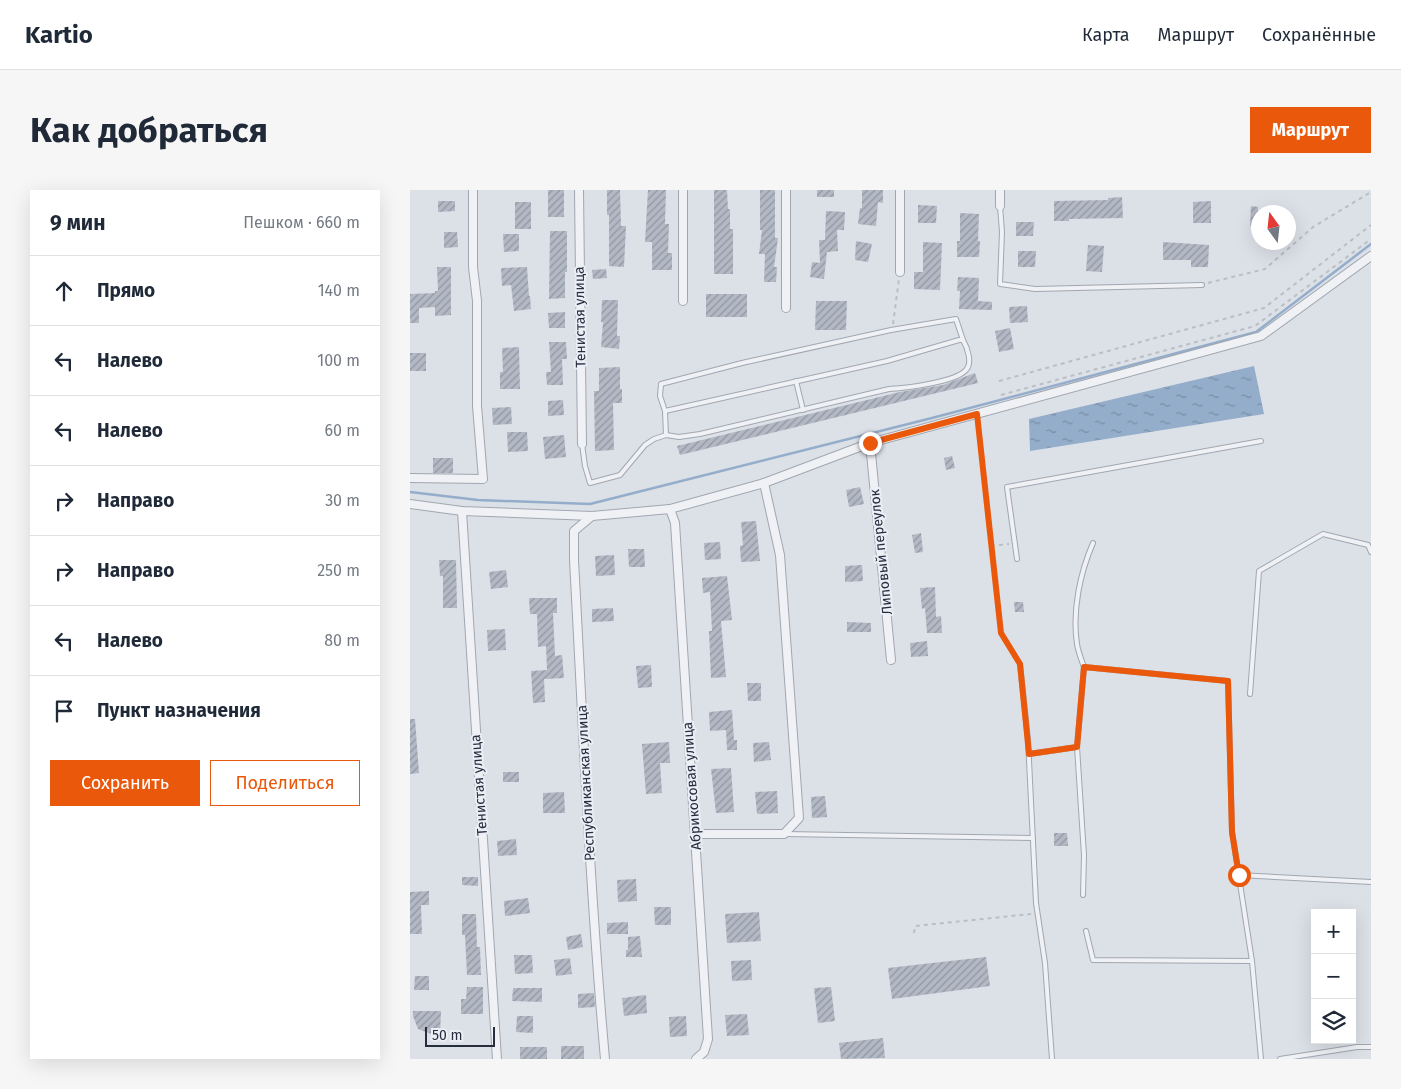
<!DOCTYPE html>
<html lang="ru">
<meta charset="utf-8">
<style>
:root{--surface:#fff;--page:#f6f6f7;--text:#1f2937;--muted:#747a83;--line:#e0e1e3;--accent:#ea580c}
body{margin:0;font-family:"Fira Sans",sans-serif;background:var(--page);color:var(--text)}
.controls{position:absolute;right:15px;bottom:15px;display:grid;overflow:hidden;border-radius:0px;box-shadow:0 5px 20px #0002}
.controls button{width:45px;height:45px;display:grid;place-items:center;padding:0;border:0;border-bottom:1px solid var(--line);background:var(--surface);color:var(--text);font:25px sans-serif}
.compass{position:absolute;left:841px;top:15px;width:45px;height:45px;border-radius:50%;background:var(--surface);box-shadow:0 5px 20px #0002;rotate:345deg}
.scale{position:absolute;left:15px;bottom:12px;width:70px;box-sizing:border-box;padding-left:5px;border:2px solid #252d3e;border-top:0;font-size:14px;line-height:18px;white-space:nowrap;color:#252d3e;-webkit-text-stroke:4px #ebeff5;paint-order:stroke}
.stop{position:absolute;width:15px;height:15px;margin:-11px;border:4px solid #ea580c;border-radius:50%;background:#fff}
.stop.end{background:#ea580c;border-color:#fff;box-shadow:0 1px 5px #0008}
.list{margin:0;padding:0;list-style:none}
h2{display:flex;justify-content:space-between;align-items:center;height:65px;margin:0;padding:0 20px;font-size:21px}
h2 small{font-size:16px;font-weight:400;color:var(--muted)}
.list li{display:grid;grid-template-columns:32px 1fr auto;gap:15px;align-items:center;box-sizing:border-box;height:70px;padding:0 20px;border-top:1px solid var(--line)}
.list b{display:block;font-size:19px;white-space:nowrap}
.list em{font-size:16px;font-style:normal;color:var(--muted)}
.actions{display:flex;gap:10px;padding:15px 20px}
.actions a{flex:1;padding:11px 0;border:1px solid var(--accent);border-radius:0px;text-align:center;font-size:18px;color:var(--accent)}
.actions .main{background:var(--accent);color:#fff}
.icon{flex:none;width:28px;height:28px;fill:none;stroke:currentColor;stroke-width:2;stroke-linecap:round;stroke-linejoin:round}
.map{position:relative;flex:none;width:961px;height:869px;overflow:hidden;border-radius:0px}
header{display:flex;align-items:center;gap:30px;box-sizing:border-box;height:70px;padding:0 25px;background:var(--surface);border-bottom:1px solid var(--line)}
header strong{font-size:24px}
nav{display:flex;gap:28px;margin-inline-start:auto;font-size:18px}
.intro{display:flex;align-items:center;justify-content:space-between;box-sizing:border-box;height:120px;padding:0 30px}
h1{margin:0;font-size:35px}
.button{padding:12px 22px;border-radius:0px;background:var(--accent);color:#fff;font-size:18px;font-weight:700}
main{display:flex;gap:30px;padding:0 30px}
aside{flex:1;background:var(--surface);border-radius:0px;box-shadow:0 5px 20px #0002}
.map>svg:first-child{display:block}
.water{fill:url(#water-ripples)}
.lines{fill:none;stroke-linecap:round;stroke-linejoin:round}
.stream{stroke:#94adca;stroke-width:2.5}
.building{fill:url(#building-hatch)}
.lane-casing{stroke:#a1a7b1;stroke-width:6}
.street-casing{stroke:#a1a7b1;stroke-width:10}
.path{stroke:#babec5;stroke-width:2;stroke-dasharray:4 4;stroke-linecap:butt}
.lane{stroke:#eff1f5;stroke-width:4}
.street{stroke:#eff1f5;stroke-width:8}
.route{stroke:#ea580c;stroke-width:6}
.labels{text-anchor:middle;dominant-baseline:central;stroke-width:4;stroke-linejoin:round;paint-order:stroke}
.street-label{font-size:14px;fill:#252d3e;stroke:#ebeff5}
</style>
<header>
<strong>Kartio</strong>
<nav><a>Карта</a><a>Маршрут</a><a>Сохранённые</a></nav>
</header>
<div class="intro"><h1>Как добраться</h1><a class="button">Маршрут</a></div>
<main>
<aside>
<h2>9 мин<small>Пешком · 660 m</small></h2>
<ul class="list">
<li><svg class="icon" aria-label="ahead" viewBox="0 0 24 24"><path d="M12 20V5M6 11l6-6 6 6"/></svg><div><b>Прямо</b></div><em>140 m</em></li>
<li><svg class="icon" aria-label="left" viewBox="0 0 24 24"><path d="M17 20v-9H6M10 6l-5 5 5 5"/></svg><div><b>Налево</b></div><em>100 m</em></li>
<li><svg class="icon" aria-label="left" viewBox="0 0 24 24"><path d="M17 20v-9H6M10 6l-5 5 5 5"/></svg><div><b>Налево</b></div><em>60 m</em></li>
<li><svg class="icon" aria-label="right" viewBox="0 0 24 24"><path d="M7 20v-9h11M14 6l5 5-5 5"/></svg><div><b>Направо</b></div><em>30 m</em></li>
<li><svg class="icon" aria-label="right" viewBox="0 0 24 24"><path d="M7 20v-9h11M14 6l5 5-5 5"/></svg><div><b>Направо</b></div><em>250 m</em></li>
<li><svg class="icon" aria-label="left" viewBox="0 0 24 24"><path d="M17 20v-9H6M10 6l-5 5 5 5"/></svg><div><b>Налево</b></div><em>80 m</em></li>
<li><svg class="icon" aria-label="arrive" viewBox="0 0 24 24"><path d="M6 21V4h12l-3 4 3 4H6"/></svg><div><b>Пункт назначения</b></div></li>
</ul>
<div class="actions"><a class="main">Сохранить</a><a>Поделиться</a></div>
</aside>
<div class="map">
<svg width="961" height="869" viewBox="0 0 961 869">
<defs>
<pattern id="water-ripples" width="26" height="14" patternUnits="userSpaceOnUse" patternTransform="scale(1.25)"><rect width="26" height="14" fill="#94adca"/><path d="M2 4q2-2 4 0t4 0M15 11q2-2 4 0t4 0" fill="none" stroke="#798da5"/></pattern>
<pattern id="building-hatch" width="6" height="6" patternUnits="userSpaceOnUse" patternTransform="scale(1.25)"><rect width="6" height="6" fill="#b3b9c4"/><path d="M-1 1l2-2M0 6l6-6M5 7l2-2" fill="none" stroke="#9197a1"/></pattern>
</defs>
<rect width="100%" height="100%" fill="#dce0e7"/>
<polygon class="water" points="844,176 854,224 620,261 619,229"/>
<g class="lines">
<polyline class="stream" points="0,302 68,310 180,314 522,228 846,142 961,54"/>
</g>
<g class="building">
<rect x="138" y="0" width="16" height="27"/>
<polygon points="197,0 210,0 211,36 216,36 214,77 199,76 199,25 197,25"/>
<polygon points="238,0 256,0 255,34 259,34 258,63 262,63 262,80 242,80 242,52 235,52"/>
<polygon points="304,0 317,0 318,19 320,19 320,39 323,39 323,84 304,84"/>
<polygon points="350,0 365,0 365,48 368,48 364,77 367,77 366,92 354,92 355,64 349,64 352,40 350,40"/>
<rect x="407" y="0" width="17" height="7"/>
<polygon points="452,0 473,0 473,13 468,12 466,36 448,34 450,18 452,18"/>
<polygon points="712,7 713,28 659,29 659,31 644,31 644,11 698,10 698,8"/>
<polygon points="28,11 45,11 45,21 28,22"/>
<polygon points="801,11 801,33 783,33 783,12"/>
<rect x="105" y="12" width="16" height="27"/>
<polygon points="508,15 527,16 526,33 508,33"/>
<polygon points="841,16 848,17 848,36 840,36"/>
<polygon points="416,21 435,22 434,40 427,40 428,61 417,62 414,89 400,87 402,72 410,73 409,50 415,50"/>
<polygon points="550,23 569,24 568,51 570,51 569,67 547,67 547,51 550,51"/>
<polygon points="606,32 624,32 623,46 606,46"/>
<polygon points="140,41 157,41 157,82 155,82 155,108 139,109"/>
<polygon points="34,42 47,42 48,57 34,58"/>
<polygon points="93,44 109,44 109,61 94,62"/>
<polygon points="446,51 462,54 458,72 445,70"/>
<polygon points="513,52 532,53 530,100 504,99 504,82 513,82"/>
<polygon points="753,52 799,55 798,77 781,77 781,70 753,70"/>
<polygon points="678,55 694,56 692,82 676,81"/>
<polygon points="608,61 626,61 625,77 608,77"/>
<polygon points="27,77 41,77 41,125 25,126 25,117 9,118 9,133 0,133 0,104 25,103 25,101 28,101"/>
<polygon points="117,77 119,106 120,106 121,119 104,121 101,95 92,96 91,78"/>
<polygon points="196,79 197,88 183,89 182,80"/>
<polygon points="548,87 569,88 568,111 582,112 582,120 549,119 550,101 547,101"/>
<rect x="296" y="104" width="41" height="23"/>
<polygon points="192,110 208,110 207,146 210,146 209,159 191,157 193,132 191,132"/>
<polygon points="406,111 437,111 436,140 405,140"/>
<polygon points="617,116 618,132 600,133 599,117"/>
<polygon points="155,122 155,138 139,138 138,123"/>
<polygon points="600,138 604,159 589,162 585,141"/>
<polygon points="139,152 156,152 157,169 152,169 153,195 137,195 136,182 141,182"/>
<polygon points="109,157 110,199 90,199 90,182 93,182 92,158"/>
<rect x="0" y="163" width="16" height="18"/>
<polygon points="210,177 210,199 212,199 212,213 203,213 204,260 185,261 184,201 189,201 189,178"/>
<polygon points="565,183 568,193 270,265 267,256 490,202 533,195"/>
<polygon points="153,210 154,225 138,226 138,211"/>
<polygon points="101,217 102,234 83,235 82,218"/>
<polygon points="97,242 117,242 118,261 98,262"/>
<polygon points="154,245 156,267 135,269 133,247"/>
<polygon points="542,266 545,278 536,280 534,268"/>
<rect x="23" y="268" width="20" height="15"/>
<polygon points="450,297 454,314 439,317 436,300"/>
<polygon points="346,331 350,371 331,372 330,356 333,355 331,332"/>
<polygon points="511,343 513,362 505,363 502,345"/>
<polygon points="310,352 311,369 295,370 294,353"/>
<polygon points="218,359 234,359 235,377 219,377"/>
<polygon points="204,365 205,385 186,386 185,366"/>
<polygon points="29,370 46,370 47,418 33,418 33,386 30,386"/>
<polygon points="452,375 453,391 435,392 435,376"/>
<polygon points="96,380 98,397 81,399 79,382"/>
<polygon points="317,386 322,430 311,431 316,487 301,488 299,441 302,441 300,402 293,403 292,388"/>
<polygon points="525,397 526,427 531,426 532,443 517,443 515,418 512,419 510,398"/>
<polygon points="119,408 147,408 147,423 143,423 145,466 152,465 154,488 134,489 135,512 123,513 121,481 137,480 136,456 128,457 127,424 120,424"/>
<polygon points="604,412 613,412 614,422 605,422"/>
<polygon points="203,418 204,431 182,432 182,419"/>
<polygon points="437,432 461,433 461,442 437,442"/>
<polygon points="95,439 96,460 78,461 77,440"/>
<polygon points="517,451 518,466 501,467 500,453"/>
<polygon points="241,475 242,497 228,498 226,476"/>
<polygon points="337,493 351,493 351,511 338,511"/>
<polygon points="322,520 324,550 327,550 327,560 317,560 316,540 300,541 299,522"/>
<polygon points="0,529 5,529 9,583 0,584"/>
<polygon points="259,552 260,573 250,573 252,603 236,604 232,554"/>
<polygon points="359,552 361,570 344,572 343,553"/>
<polygon points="321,578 324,622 306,623 301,579"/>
<rect x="93" y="582" width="16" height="10"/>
<polygon points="367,601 368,623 347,624 345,602"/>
<polygon points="154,602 155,623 133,623 133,603"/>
<polygon points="415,606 417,627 402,628 401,607"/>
<polygon points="644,643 657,643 658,656 644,656"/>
<polygon points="106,649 107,665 88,666 87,651"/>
<polygon points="52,687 68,687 68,696 52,695"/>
<polygon points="226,689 227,711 208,712 207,690"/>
<polygon points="19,701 19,715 11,715 12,744 0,744 0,702"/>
<polygon points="118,708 120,723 95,726 94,711"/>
<polygon points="244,717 261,717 261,735 245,735"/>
<polygon points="349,722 351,751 317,753 315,724"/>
<polygon points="52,724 66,724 67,757 70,757 71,785 57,785 55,745 52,745"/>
<polygon points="218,732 218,744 197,744 197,733"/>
<polygon points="171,744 173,757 158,760 156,747"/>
<polygon points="230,746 232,767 216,767 216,760 218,760 218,747"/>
<polygon points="104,765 122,765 123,783 105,784"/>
<polygon points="576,767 580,796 482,809 478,778"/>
<polygon points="160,768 162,784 146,786 144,770"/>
<polygon points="341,770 342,790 322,791 321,771"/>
<polygon points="5,786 19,786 19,800 4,800"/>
<polygon points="57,797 73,797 73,824 51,824 51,809 56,809"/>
<polygon points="421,797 425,831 408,833 404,798"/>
<polygon points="103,798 132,798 132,812 102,811"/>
<polygon points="184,803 185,817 168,818 168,804"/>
<polygon points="236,805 237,823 214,826 212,808"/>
<polygon points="3,821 31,821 30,845 24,845 8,839 3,826"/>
<polygon points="337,824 339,845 317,846 315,825"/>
<polygon points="107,826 123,826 123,843 106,842"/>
<polygon points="276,826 277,846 260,847 259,827"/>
<polygon points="473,848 475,868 431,869 429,853"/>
<rect x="151" y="856" width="23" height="13"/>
<rect x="110" y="857" width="27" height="12"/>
</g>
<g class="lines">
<defs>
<g id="lane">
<polyline points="590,16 592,42 590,94 625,99 792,95"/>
<polyline points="386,191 393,220"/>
<polyline points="255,221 250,206 251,194 332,173 481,140 546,129 553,150"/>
<path d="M 172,254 L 175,276 L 180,293 L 210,285 L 235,255 L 244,249 L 256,245 L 269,247 L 290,244 L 479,199 C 496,198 546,192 556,180 C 563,173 557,157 553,150 L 549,150 L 477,171 L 255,221 L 256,245"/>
<path d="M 683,353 C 670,383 662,421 667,454 C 668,461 671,469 674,477 L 818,491 L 822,642 L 842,771 L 851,869"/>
<polyline points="607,369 597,297 851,251"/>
<polyline points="610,474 618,550 626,713 635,773 642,869"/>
<polyline points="840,504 849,381 913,344 958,355 961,362"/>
<polyline points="619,564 667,557"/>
<polyline points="374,644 623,648"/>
<polyline points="829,685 961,692"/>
<polyline points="673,705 674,665 667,557 674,477"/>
<polyline points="676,741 683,770 842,771"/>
<polyline points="870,869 947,857 961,857"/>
</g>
<g id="street">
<polyline points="169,0 172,254"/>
<polyline points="273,0 273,111"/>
<polyline points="490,0 490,82"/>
<polyline points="590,0 590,16"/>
<polyline points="376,118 376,0"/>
<polyline points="460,253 481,470"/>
<polyline points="0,288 73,289 67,216 67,111 63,77 63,0"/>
<polyline points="0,314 52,321 182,326 260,319 354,293 460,253 851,146 961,66"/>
<polyline points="260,319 265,333 298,849 294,862 286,869"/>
<polyline points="52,321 87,869"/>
<path d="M 182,326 L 164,341 L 164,370 C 173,537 180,703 195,869"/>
<polyline points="285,644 374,644 389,628 370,365 354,293"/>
</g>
</defs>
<use href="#lane" class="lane-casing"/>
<use href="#street" class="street-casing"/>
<g class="path">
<polyline points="798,93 855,79 903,37 961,2"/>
<polyline points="483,134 489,89"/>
<polyline points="589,191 854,118 961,35"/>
<polyline points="591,205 845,136 961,49"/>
<polyline points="568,231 591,443 607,468"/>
<polyline points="581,356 599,354"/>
<polyline points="504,743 505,736 621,724"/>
</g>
<use href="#lane" class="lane"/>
<use href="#street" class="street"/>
</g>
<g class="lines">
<polyline class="route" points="460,253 567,224 591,443 610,474 619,564 667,557 674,477 818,491 822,642 829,685"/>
</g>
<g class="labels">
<g class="street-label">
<text transform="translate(170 127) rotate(-91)">Тенистая улица</text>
<text transform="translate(471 362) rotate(-96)">Липовый переулок</text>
<text transform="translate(176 593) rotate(-93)">Республиканская улица</text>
<text transform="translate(69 595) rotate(-94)">Тенистая улица</text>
<text transform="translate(282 596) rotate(-94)">Абрикосовая улица</text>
</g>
</g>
</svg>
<div class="controls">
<button>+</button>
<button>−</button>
<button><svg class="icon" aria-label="layers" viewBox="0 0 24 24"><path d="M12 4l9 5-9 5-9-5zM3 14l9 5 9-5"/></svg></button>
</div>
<svg class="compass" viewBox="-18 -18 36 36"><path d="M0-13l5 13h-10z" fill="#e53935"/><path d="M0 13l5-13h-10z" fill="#747a83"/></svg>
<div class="scale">50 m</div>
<div class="stop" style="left:829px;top:685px"></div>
<div class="stop end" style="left:460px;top:253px"></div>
</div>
</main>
